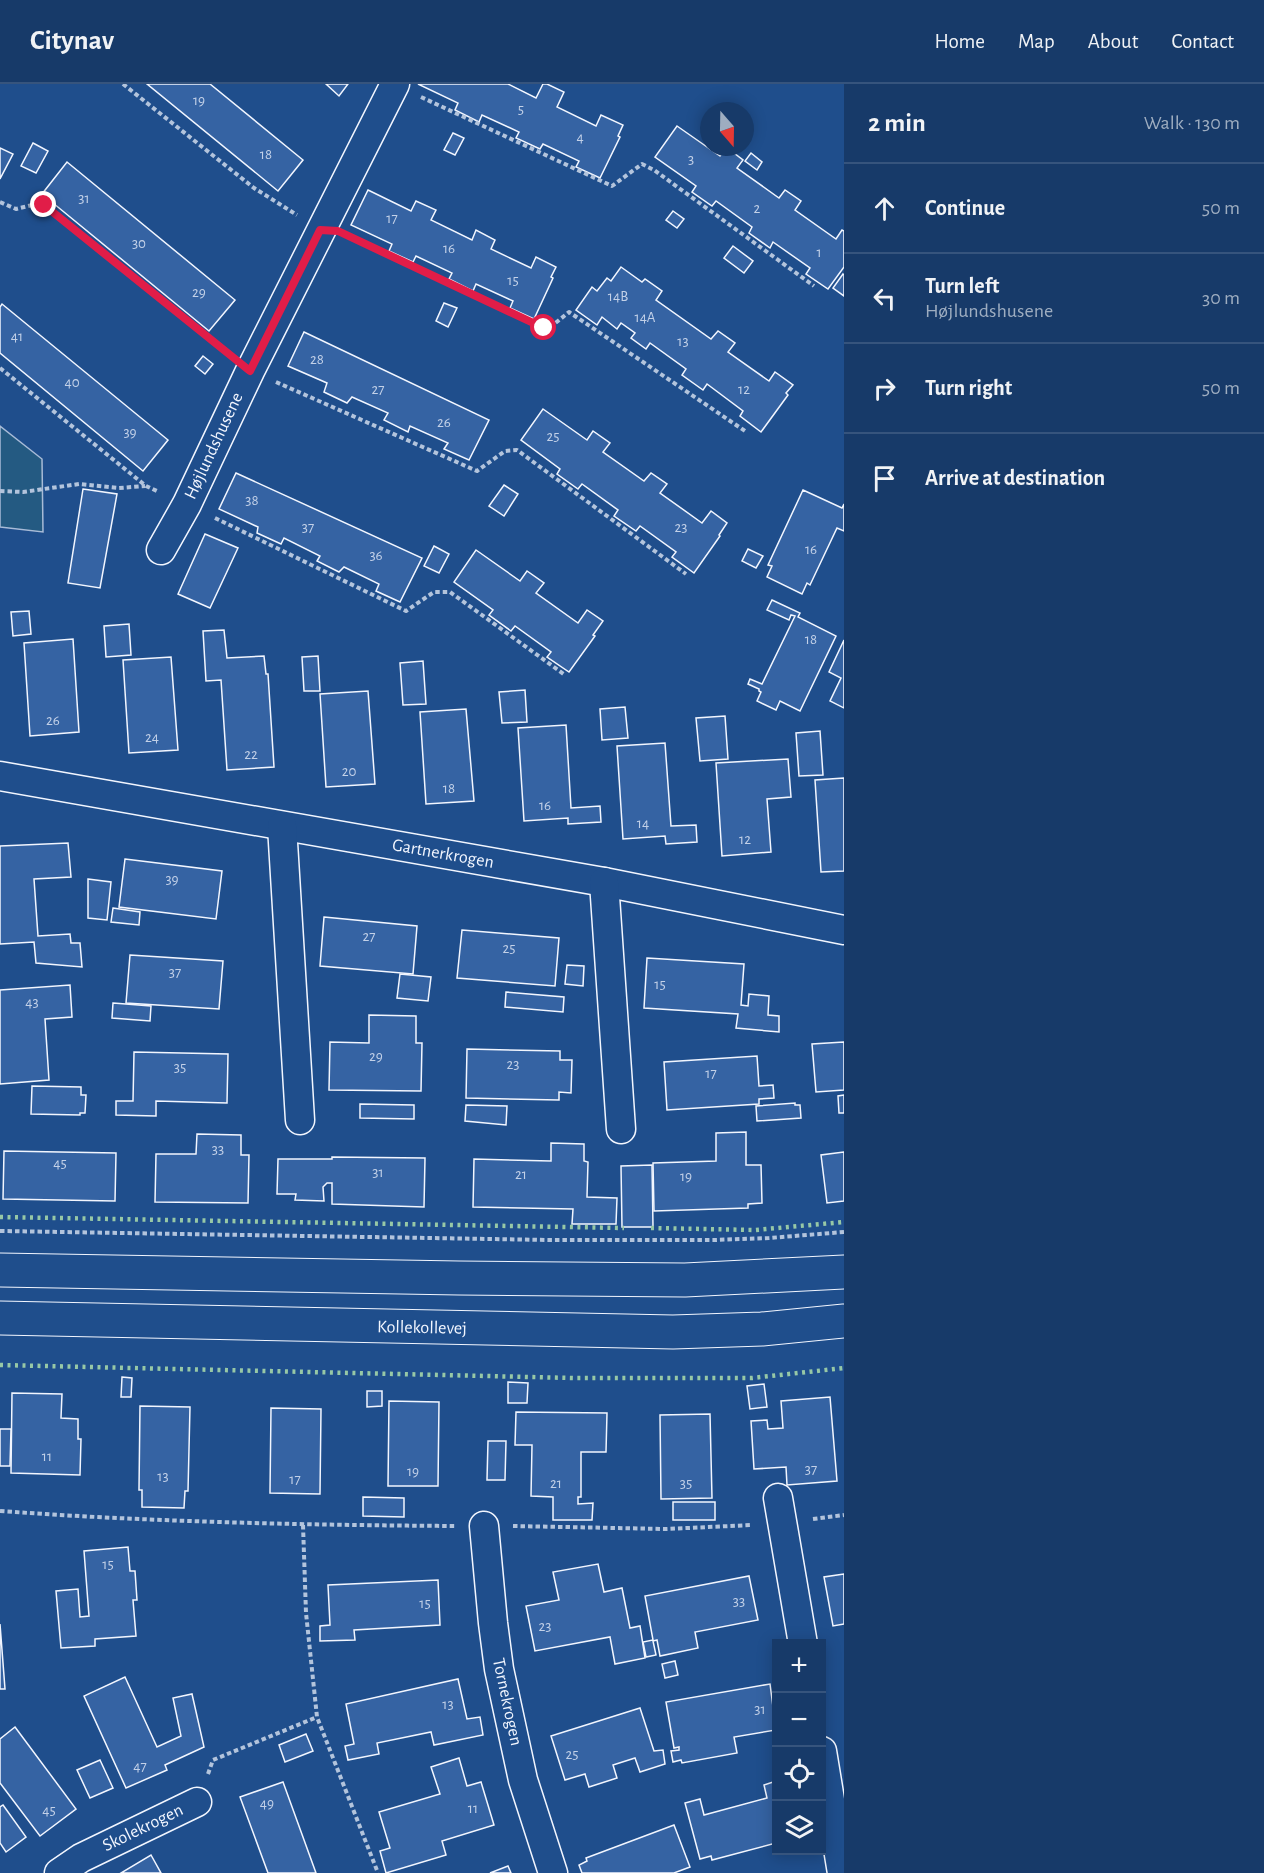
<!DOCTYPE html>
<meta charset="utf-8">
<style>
:root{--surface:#173a69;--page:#244571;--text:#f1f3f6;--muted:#9eadc0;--line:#36547d}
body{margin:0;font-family:"Alegreya Sans",sans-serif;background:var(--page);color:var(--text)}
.controls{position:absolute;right:18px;bottom:18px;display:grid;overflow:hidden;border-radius:0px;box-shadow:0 3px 15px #0003}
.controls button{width:54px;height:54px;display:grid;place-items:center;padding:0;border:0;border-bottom:2px solid var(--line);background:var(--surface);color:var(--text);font:30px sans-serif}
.compass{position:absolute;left:700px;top:18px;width:54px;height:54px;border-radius:50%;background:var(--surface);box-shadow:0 3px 15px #0003;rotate:160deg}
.stop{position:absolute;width:18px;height:18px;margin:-14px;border:4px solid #e11d48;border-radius:50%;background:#fff}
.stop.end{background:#e11d48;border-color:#fff;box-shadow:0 2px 6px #0008}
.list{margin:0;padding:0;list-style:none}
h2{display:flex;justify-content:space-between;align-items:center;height:78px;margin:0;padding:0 24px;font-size:26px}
h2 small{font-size:20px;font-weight:400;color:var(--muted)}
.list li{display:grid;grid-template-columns:39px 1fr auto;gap:18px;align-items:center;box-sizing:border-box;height:90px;padding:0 24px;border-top:2px solid var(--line)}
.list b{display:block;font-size:22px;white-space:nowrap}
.list p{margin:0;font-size:20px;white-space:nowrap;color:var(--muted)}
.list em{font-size:20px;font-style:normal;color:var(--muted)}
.icon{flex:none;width:33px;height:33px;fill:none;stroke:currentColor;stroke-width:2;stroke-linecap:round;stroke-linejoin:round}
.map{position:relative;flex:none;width:844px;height:1789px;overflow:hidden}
header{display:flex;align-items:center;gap:36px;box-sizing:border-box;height:84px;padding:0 30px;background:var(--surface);border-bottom:2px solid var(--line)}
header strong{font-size:28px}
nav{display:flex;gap:33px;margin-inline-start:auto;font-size:21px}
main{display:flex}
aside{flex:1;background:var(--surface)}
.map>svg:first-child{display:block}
.green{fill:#245a82;stroke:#a8bbd7;stroke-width:1.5}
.building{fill:#3563a3;stroke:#f2f6ff;stroke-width:1.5}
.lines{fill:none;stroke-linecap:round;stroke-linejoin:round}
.street-casing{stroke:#f2f6ff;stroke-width:31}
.secondary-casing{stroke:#f2f6ff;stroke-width:35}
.path{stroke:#b3c4dc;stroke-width:4;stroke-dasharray:4.5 3;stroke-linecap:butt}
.street{stroke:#1f4e8c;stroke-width:28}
.secondary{stroke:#1f4e8c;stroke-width:33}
.hedge{stroke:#97c8a6;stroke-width:4.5;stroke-dasharray:3 4.5;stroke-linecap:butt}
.route{stroke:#e11d48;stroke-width:8}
.labels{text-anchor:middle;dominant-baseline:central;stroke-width:4.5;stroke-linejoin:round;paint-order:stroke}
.number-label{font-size:15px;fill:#c3d1e8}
.street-label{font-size:18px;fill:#f2f6ff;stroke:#1f4e8c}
</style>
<header>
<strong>Citynav</strong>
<nav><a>Home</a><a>Map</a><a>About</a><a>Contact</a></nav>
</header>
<main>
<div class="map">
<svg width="844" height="1789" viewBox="0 0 844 1789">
<rect width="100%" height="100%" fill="#1f4e8c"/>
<polygon class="green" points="0,342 42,375 43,448 0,443"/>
<g class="building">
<polygon points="147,0 210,0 303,76 278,107"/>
<polygon points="326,0 348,0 339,12"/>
<polygon points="418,0 508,0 536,14 543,0 547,0 564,8 557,23 596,42 601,31 623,41 618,52 620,53 600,94 576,83 579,77 543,60 540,65 516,54 519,48 482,31 479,38 455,26 458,19"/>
<polygon points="677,42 720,72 726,63 743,76 737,84 779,114 785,106 801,117 795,126 836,155 842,146 844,147 844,183 828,205 806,190 810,184 773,158 770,164 749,149 752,143 716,117 712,122 692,108 696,102 655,73"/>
<polygon points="453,49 464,54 455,71 444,66"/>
<polygon points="33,59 48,67 36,89 21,82"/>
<polygon points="0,64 13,70 0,95"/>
<polygon points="751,69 762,78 757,86 745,77"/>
<polygon points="67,78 235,216 209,247 42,110"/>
<polygon points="368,106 411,127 416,117 436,126 431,136 472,156 476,146 495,156 491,165 531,184 536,173 556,183 551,193 553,194 534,235 510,224 513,217 476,200 473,207 449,195 452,189 416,172 413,178 389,167 392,160 351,141"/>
<polygon points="673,127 684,135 677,144 666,136"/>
<polygon points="733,162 753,177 744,189 724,174"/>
<polygon points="621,183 642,198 645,195 662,207 656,216 711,255 718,247 735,259 728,268 769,297 775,288 793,301 786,309 788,311 761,348 740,332 743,327 707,300 703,306 682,291 686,285 650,259 646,265 631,254 635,249 621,239 617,245 602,233 597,241 576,226 592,203 597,207 607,194 611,197"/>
<polygon points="843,190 844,191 844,212 833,204"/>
<polygon points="444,219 457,224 448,243 436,237"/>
<polygon points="2,220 168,356 143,387 0,269 0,223"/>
<polygon points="304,248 489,336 469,376 444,365 448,359 410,342 408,348 384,336 388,329 352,313 347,319 324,308 327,299 288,282"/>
<polygon points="203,272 213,280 205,290 195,282"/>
<polygon points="543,325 587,356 593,347 610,359 603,368 644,397 651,389 667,400 660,409 702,439 711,427 727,439 719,451 720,452 694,489 672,473 676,468 640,442 636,447 614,432 618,426 582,400 578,405 557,390 560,385 521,356"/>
<polygon points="236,389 422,474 400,518 376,507 379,500 344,483 339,488 317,477 320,472 284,454 281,460 257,449 258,443 219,425"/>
<polygon points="504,401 518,410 504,432 489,422"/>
<polygon points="83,405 117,410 100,504 68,499"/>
<polygon points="803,406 842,424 844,420 844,447 837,444 810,501 807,499 802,510 767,493 772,482 768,481"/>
<polygon points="205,450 238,464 210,524 178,510"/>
<polygon points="434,462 449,470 439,489 424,482"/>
<polygon points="748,465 763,472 756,484 742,477"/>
<polygon points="476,466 520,497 527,487 544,499 536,509 578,539 587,526 603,537 593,551 595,552 569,588 547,573 551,568 515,542 511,547 489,531 493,526 454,498"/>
<polygon points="772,516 800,529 798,533 836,552 800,627 780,617 776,626 757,617 761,608 759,607 759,605 748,600 750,595 762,600 795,532 791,531 789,536 767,526"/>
<polygon points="29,527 31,550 13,552 11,528"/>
<polygon points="129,540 131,571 106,573 104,542"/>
<polygon points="224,546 227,574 264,572 266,590 268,590 274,683 227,686 221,596 206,597 203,547"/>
<polygon points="73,555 79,648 30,652 24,559"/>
<polygon points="844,556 844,624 830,617 841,594 829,588"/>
<polygon points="318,572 320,607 304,607 302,573"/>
<polygon points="171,573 178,666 129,669 123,576"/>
<polygon points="423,577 426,620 403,621 400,579"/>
<polygon points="525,606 527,638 502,639 499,608"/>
<polygon points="368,607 375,700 326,703 320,610"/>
<polygon points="625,623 628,654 602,656 600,625"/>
<polygon points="466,625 474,717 426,720 420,628"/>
<polygon points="725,632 728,675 700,677 696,634"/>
<polygon points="566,641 571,724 600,722 601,738 568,740 568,734 524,737 518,644"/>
<polygon points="820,647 823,691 799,692 796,649"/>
<polygon points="665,659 671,742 696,741 697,758 666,760 665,752 623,755 617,662"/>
<polygon points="788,675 791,713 767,715 771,768 722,772 716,679"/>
<polygon points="844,694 844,787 821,788 815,696"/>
<polygon points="68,759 71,793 34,795 38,852 70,850 71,859 80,859 82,883 36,879 34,858 0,860 0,762"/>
<polygon points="125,775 222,787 216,835 119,823"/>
<polygon points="88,795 111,798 107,836 88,834"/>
<polygon points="113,824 140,828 139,841 111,838"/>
<polygon points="324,833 417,842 413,890 320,882"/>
<polygon points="462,846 559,854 555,902 457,894"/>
<polygon points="130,871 223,877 219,925 126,919"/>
<polygon points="647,874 744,880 741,921 748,922 749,910 769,912 768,931 779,932 779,948 736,944 738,930 644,924"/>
<polygon points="567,881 584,882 583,902 565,900"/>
<polygon points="400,890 431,893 428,917 397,914"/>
<polygon points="70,901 72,933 45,935 49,996 0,1000 0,906"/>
<polygon points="506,908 564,913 563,928 505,923"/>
<polygon points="113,919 151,922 150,937 112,934"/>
<polygon points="369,931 416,932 416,959 422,959 421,1007 329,1006 330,958 369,959"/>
<polygon points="844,958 844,1006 816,1008 812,960"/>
<polygon points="467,965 560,967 560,976 572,976 571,1009 559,1008 559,1016 466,1014"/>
<polygon points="134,968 228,970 227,1019 156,1017 156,1032 116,1031 116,1017 133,1017"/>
<polygon points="757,972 759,1002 773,1001 774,1014 759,1015 759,1020 667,1026 664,978"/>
<polygon points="32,1002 81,1003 81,1011 86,1011 85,1029 80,1029 80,1031 31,1030"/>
<polygon points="844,1011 844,1029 839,1029 838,1012"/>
<polygon points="795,1019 795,1021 800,1021 801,1034 757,1037 756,1022"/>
<polygon points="360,1020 414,1021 414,1035 360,1034"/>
<polygon points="466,1021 507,1022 506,1041 465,1037"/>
<polygon points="746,1048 746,1081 761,1081 762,1119 748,1120 748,1124 654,1127 653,1079 716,1077 716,1049"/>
<polygon points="197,1050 241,1051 241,1071 249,1071 248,1119 155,1118 156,1070 196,1070"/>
<polygon points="551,1059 584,1060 584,1077 588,1078 587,1113 617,1114 616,1140 572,1140 573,1125 473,1123 474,1075 551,1077"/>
<polygon points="4,1067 116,1069 115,1117 3,1115"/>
<polygon points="844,1068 844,1117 827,1119 821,1071"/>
<polygon points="332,1073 425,1074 424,1123 332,1120 332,1099 327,1099 323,1103 324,1117 295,1116 296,1110 277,1110 278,1075 332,1075"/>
<polygon points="652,1081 653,1143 622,1143 621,1082"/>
<polygon points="122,1293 132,1294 131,1313 121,1313"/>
<polygon points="508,1298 528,1299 527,1319 508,1319"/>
<polygon points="764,1300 767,1323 750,1325 747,1302"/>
<polygon points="367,1307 382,1307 382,1322 367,1323"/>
<polygon points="12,1309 62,1310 61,1334 78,1335 78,1355 81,1355 80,1391 11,1389"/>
<polygon points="830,1313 837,1397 787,1401 786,1383 754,1385 751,1337 767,1336 768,1345 783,1344 781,1317"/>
<polygon points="389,1317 439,1318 438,1402 388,1402"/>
<polygon points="140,1322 190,1323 188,1407 185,1407 184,1424 142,1423 142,1406 139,1406"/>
<polygon points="271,1324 321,1325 320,1410 270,1409"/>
<polygon points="516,1328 607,1329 606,1368 581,1368 581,1413 578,1413 578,1420 593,1419 592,1436 553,1436 553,1413 531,1412 532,1361 515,1361"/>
<polygon points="710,1330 712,1414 661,1415 660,1331"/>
<polygon points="0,1345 11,1345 10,1382 0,1382"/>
<polygon points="488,1357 506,1357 505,1396 487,1396"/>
<polygon points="363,1413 404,1414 404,1433 363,1432"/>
<rect x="673" y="1418" width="42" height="18"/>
<polygon points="128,1463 130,1487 135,1487 137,1516 133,1516 136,1552 95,1555 95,1562 61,1564 56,1507 78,1505 80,1533 89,1532 84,1467"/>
<polygon points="598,1480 604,1508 622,1504 630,1544 640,1542 645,1574 615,1580 610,1553 535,1567 526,1522 559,1516 553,1488"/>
<polygon points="844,1490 844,1540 833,1542 824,1493"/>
<polygon points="749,1492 758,1536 695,1548 698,1564 660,1572 657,1556 653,1557 656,1571 646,1573 643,1558 653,1556 645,1512"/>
<polygon points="438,1496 440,1541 354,1546 355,1556 320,1557 320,1542 330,1541 328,1501"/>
<polygon points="0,1540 5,1605 0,1605"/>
<polygon points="675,1577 678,1591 665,1594 662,1580"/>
<polygon points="125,1593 157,1663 181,1652 173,1614 192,1610 204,1663 165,1681 167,1686 126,1704 84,1612"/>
<polygon points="458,1595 467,1635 480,1633 483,1651 434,1661 431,1648 377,1659 379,1670 348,1676 345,1662 354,1660 346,1620"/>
<polygon points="770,1600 776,1646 734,1653 737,1669 682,1679 681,1676 673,1678 671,1667 679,1666 679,1663 674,1664 666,1618"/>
<polygon points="640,1624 654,1667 663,1666 665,1680 640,1688 635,1674 613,1681 617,1694 589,1703 585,1690 565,1696 551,1652"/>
<polygon points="15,1643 76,1725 40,1752 0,1699 0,1655"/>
<polygon points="306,1650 313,1667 285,1678 279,1661"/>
<polygon points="459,1674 467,1702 481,1698 494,1741 442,1757 446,1771 386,1789 380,1767 390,1764 379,1728 440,1710 431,1683"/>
<polygon points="100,1676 113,1704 90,1714 77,1686"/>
<polygon points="776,1697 776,1759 712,1776 711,1772 700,1775 685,1719 700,1715 704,1731 767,1714 764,1701"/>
<polygon points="283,1698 316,1789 268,1789 240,1713"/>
<polygon points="3,1721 26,1753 6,1768 0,1759 0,1723"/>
<polygon points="674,1741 690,1783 674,1789 582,1789 579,1781 587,1777 586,1774"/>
<polygon points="151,1771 161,1789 121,1789"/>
<polygon points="508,1782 511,1789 490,1789"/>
</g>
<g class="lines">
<defs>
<g id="street">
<polyline points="161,466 187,420 250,287 395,0"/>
<polyline points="0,692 604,798 844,846"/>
<polyline points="282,742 300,1036"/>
<polyline points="604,798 621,1045"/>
<polyline points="778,1414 803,1560"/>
<polyline points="484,1442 493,1539 499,1585 523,1696 553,1789"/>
<polyline points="822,1667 842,1789"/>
<polyline points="59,1789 81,1774 197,1718"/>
</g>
<g id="secondary">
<polyline points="0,1186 459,1194 685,1196 844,1188"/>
<polyline points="0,1234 673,1248 762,1245 844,1237"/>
</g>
</defs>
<use href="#street" class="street-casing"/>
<use href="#secondary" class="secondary-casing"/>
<g class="path">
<polyline points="123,0 254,104 297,131"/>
<polyline points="421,13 612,102 642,80 654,86 814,202"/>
<polyline points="0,118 16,125 36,120 44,121 227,268"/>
<polyline points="352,154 544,244 553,241 569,228 745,347"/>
<polyline points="0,284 146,402 159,408"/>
<polyline points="276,298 477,387 505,367 517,366 686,490"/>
<polyline points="0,407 23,408 79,400 119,404 145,402"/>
<polyline points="215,434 406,527 434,508 450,508 565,591"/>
<polyline points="0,1147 551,1156 714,1156 769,1154 844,1148"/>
<path d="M 0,1427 C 151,1438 303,1441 455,1442"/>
<polyline points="813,1435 844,1431"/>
<polyline points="303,1441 306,1529 317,1633 378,1789"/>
<polyline points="513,1442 666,1445 752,1441"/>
<polyline points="208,1690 213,1676 317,1633"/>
</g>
<use href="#street" class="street"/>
<use href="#secondary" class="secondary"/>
<g class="hedge">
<polyline points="0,1133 624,1144"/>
<polyline points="651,1144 755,1146 844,1138"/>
<polyline points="0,1281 574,1294 752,1294 844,1284"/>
</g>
</g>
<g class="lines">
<polyline class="route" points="44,121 250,287 320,146 338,147 544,244"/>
</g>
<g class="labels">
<g class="number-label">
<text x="199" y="16">19</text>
<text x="521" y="25">5</text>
<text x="580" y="53">4</text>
<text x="266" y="70">18</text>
<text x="691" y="75">3</text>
<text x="84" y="114">31</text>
<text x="757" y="124">2</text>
<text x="392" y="134">17</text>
<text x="139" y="159">30</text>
<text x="449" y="164">16</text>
<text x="819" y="168">1</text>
<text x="513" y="196">15</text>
<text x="199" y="208">29</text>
<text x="618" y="212">14B</text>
<text x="645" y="233">14A</text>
<text x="17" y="252">41</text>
<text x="683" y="257">13</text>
<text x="317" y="275">28</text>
<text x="72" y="298">40</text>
<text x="378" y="305">27</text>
<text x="744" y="305">12</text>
<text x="444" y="338">26</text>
<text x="130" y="348">39</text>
<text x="553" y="352">25</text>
<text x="252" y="416">38</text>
<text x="308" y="443">37</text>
<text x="681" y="443">23</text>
<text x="811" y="465">16</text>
<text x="376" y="471">36</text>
<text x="811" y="555">18</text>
<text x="53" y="636">26</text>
<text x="152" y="653">24</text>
<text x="251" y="670">22</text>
<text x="349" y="687">20</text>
<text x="449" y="704">18</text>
<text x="545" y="721">16</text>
<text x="643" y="739">14</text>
<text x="745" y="755">12</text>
<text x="172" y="795">39</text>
<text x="369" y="852">27</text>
<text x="509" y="864">25</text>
<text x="175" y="888">37</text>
<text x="660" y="900">15</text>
<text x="32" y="918">43</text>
<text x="376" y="972">29</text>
<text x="513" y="980">23</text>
<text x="180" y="983">35</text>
<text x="711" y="989">17</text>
<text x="218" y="1065">33</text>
<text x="60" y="1079">45</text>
<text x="378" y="1088">31</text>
<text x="521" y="1090">21</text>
<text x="686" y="1092">19</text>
<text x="47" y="1372">11</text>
<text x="811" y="1385">37</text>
<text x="413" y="1387">19</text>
<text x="163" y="1392">13</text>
<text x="295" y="1395">17</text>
<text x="556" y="1399">21</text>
<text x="686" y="1399">35</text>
<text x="108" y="1480">15</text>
<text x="739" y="1517">33</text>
<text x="425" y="1519">15</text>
<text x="545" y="1542">23</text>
<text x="448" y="1620">13</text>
<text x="760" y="1625">31</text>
<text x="572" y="1670">25</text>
<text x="140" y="1682">47</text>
<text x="267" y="1719">49</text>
<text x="473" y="1724">11</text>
<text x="49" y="1726">45</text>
</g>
<g class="street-label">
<text transform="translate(214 362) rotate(-65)">Højlundshusene</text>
<text transform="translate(443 770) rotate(10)">Gartnerkrogen</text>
<text transform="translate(422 1244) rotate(1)">Kollekollevej</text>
<text transform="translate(507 1618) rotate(78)">Tornekrogen</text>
<text transform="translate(143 1744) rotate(-26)">Skolekrogen</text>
</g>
</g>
</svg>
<div class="controls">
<button>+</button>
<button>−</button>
<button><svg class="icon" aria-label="locate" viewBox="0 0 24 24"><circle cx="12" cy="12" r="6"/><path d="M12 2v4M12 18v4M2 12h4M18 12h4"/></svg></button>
<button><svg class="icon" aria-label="layers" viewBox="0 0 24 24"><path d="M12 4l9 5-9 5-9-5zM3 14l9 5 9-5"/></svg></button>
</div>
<svg class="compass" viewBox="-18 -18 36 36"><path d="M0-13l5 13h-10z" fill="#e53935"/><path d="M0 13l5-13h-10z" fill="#9eadc0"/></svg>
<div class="stop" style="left:544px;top:244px"></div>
<div class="stop end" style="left:44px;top:121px"></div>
</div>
<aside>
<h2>2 min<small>Walk · 130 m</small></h2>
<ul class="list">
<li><svg class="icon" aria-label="ahead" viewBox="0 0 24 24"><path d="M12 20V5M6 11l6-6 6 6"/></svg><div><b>Continue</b></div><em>50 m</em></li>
<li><svg class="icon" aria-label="left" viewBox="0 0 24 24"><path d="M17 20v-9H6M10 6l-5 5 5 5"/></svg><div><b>Turn left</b><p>Højlundshusene</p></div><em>30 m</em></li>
<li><svg class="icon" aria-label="right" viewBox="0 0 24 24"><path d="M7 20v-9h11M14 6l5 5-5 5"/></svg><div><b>Turn right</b></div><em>50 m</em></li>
<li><svg class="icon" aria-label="arrive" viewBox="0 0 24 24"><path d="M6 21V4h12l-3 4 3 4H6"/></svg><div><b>Arrive at destination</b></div></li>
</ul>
</aside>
</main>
